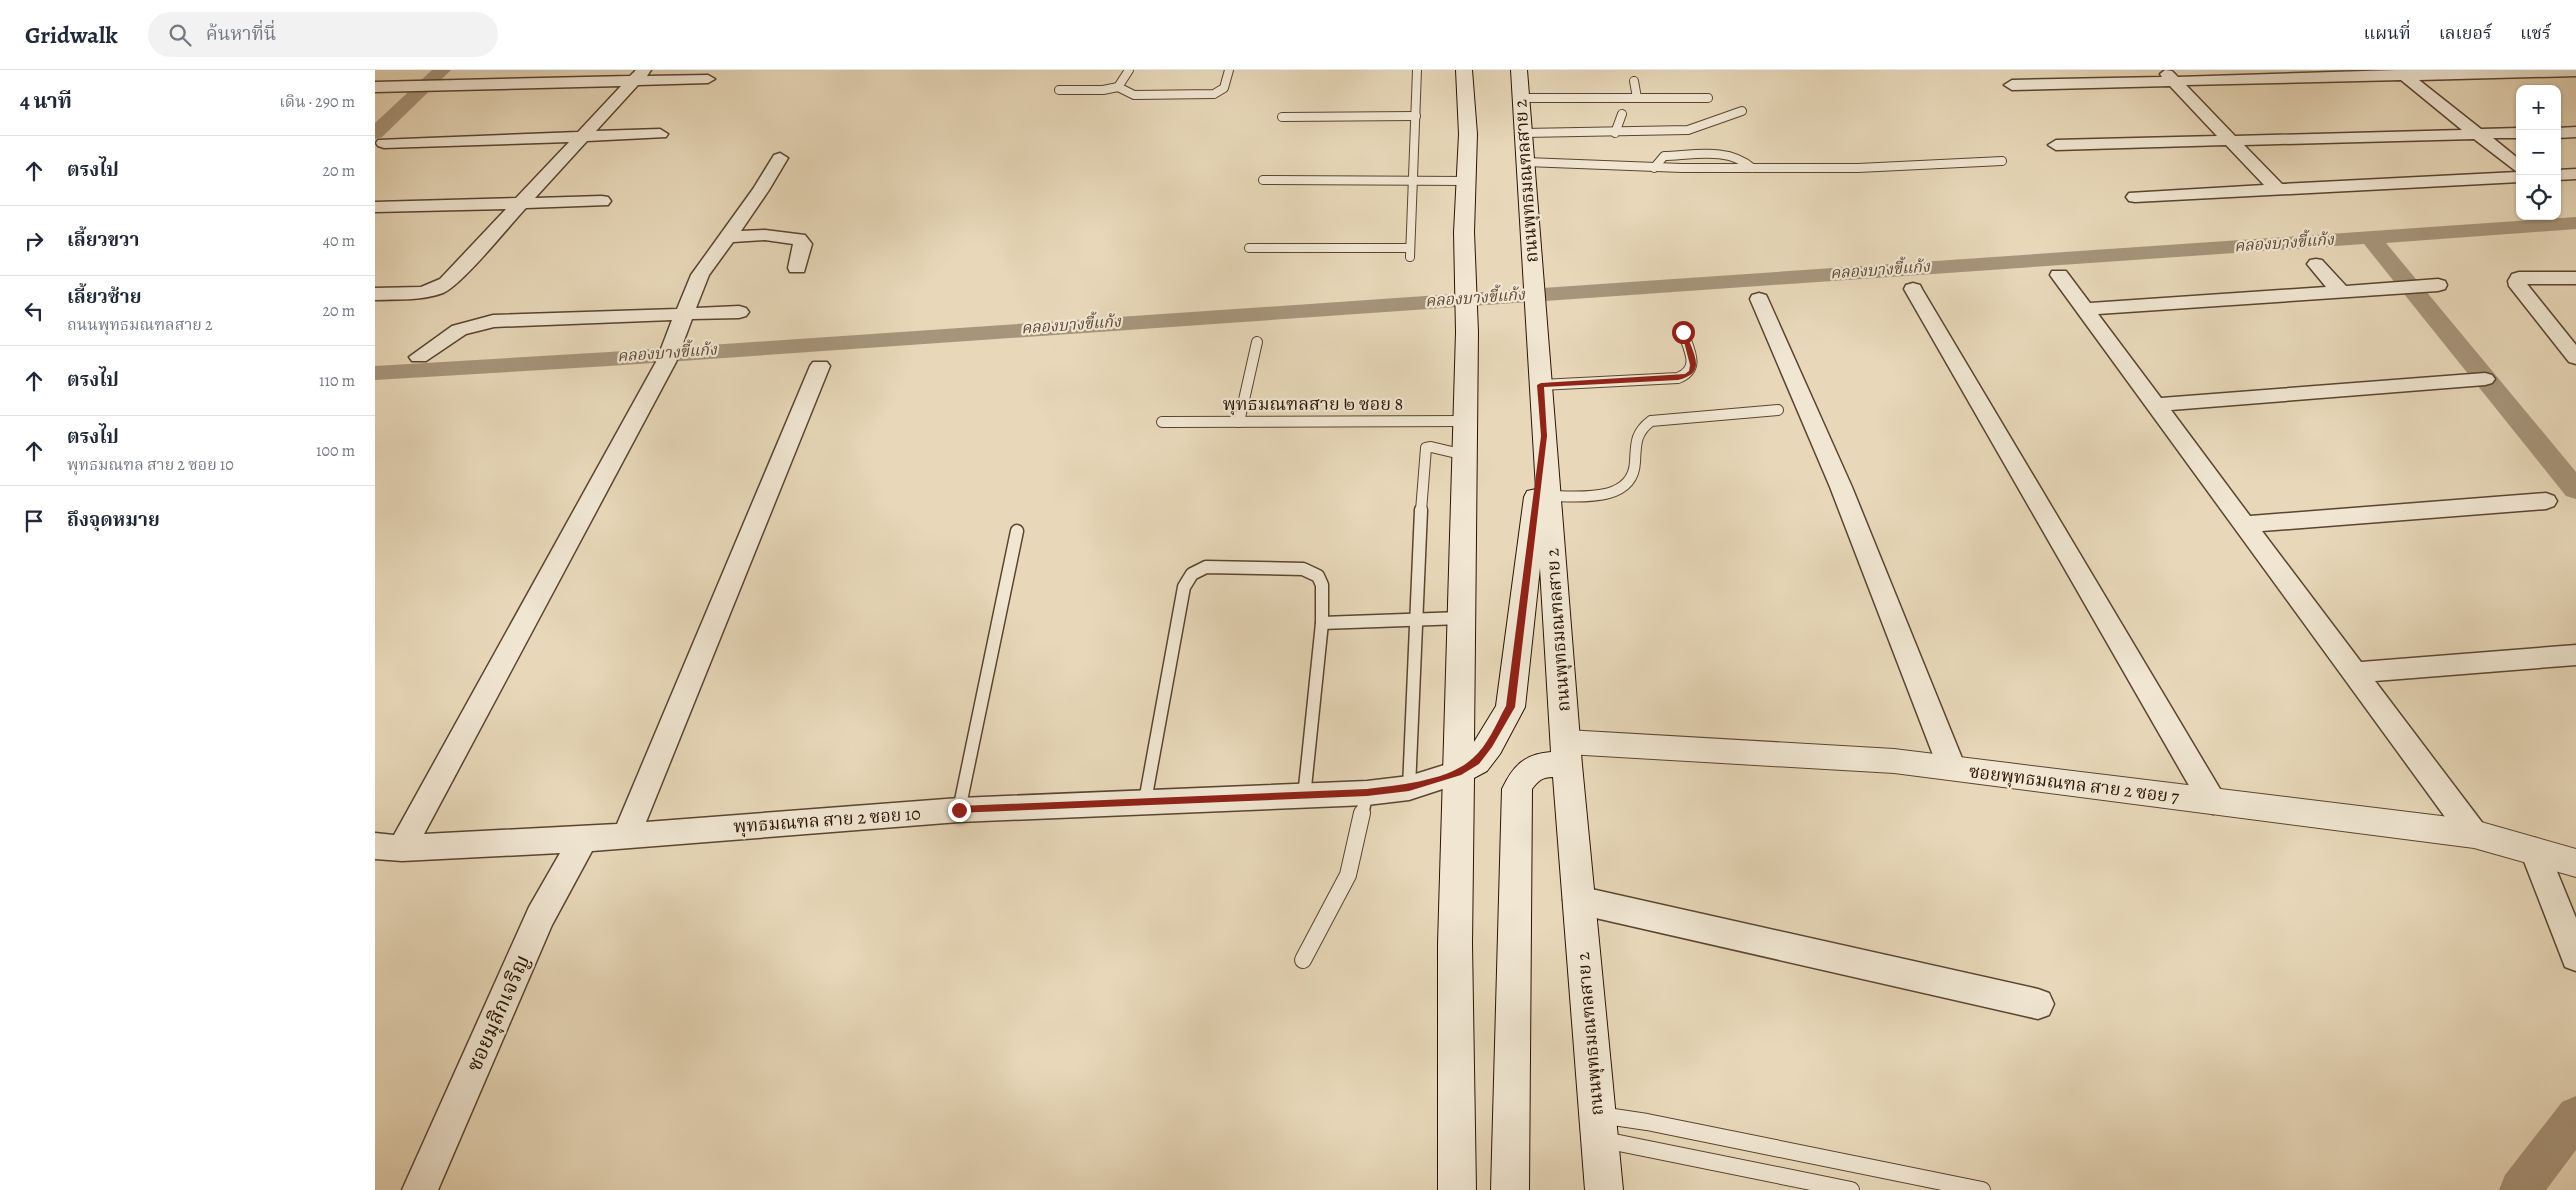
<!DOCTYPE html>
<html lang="th">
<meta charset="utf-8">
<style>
:root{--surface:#fff;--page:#f2f2f3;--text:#1f2937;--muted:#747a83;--line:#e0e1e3}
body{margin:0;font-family:Alegreya,"Noto Serif Thai",serif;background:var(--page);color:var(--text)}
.controls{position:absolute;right:15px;top:15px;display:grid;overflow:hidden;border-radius:10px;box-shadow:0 1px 4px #0004}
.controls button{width:45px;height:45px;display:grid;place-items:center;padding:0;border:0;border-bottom:1px solid var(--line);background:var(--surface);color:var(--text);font:25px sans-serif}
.stop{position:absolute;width:15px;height:15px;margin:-11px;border:4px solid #8f2418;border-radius:50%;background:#fff}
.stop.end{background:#8f2418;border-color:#fff;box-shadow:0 1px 5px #0008}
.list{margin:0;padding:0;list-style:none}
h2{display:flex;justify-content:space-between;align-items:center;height:65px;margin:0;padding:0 20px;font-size:21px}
h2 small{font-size:16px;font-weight:400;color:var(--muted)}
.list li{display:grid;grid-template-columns:32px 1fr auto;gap:15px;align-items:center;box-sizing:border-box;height:70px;padding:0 20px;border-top:1px solid var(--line)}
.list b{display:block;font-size:19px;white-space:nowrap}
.list p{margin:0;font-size:16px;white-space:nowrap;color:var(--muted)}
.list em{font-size:16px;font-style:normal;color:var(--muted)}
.icon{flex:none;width:28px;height:28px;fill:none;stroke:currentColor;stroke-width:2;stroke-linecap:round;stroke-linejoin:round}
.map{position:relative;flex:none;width:2201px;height:1120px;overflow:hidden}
header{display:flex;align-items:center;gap:30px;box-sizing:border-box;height:70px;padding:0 25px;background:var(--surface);border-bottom:1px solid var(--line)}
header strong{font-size:24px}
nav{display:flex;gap:28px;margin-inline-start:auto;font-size:18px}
.search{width:350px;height:45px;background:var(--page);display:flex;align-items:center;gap:12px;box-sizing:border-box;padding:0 18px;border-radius:28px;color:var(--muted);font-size:19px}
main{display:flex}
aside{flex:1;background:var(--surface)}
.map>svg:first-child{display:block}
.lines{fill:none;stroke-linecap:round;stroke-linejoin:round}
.canal{fill:#a7957b;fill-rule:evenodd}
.service-far3-casing{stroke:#5a4531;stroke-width:10}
.service-far2-casing{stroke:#5a4531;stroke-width:12}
.service-far1-casing{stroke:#5a4531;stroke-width:15}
.service-casing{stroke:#5a4531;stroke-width:18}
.minor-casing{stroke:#5a4531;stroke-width:3}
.tertiary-casing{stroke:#5a4531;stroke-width:2}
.secondary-casing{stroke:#2a1404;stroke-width:2}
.service-far3{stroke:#f0e6d2;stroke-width:8}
.service-far2{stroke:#f0e6d2;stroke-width:10}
.service-far1{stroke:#f0e6d2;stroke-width:12}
.service{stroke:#f0e6d2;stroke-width:16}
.minor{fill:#f0e6d2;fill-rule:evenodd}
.tertiary{fill:#f0e6d2;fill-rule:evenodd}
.secondary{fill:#f0e6d2;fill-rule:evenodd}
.route{fill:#8f2418}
.labels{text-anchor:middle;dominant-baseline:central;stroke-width:4.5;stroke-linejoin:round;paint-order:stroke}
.far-water-label{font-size:16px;font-style:italic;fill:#5c4834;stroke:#f0e6d2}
.street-label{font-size:18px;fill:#2a1404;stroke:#f0e6d2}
.near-street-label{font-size:21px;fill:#2a1404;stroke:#f0e6d2}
</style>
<header>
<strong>Gridwalk</strong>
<div class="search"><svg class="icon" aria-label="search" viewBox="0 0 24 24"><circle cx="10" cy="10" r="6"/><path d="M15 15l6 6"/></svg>ค้นหาที่นี่</div>
<nav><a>แผนที่</a><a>เลเยอร์</a><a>แชร์</a></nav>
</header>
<main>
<aside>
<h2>4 นาที<small>เดิน · 290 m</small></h2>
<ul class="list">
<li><svg class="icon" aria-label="ahead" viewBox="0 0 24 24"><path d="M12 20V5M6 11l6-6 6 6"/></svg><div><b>ตรงไป</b></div><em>20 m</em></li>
<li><svg class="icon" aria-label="right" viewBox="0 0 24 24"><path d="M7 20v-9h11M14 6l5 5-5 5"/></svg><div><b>เลี้ยวขวา</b></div><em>40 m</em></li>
<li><svg class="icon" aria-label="left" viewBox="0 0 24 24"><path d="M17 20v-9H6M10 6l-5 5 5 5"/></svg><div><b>เลี้ยวซ้าย</b><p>ถนนพุทธมณฑลสาย 2</p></div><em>20 m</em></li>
<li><svg class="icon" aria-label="ahead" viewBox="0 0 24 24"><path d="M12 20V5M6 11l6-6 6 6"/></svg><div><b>ตรงไป</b></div><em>110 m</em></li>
<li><svg class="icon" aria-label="ahead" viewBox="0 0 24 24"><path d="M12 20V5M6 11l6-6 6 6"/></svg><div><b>ตรงไป</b><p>พุทธมณฑล สาย 2 ซอย 10</p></div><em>100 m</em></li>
<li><svg class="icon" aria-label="arrive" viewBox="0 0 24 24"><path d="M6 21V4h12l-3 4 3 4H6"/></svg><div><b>ถึงจุดหมาย</b></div></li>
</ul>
</aside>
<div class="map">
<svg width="2201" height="1120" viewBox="0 0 2201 1120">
<rect width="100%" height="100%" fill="#e8d8b9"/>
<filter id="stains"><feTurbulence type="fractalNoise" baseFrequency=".004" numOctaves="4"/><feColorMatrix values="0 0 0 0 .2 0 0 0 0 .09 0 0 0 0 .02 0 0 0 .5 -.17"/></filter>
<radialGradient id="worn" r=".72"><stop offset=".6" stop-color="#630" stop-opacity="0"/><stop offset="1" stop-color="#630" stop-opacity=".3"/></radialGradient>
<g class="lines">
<g class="canal">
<polygon points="57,0 76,0 7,67 0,69 0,53"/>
<polygon points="2201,147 2201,159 2011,173 2201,402 2201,429 2191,426 1989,174 234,296 0,310 0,296 234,282"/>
<polygon points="2201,1026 2201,1080 2171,1120 2124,1120 2130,1105 2187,1032"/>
</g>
<defs>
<g id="service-far3">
<polyline points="1259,11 1262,28"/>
<polyline points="743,17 759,25 839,24 849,18 854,0"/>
<polyline points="684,20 728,20 743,17 754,0"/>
<polyline points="1146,28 1333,28"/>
<polyline points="907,47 1041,46"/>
<polyline points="1148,63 1313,60 1367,41"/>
<polyline points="1240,63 1247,44"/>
<polyline points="1151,92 1307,98 1483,98 1627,91"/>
<path d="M 1279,98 L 1289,86 C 1319,85 1354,77 1377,98"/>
<polyline points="888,110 1092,111"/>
<polyline points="874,178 1035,178"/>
<polyline points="1035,187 1042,0"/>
</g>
<g id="service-far2">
<path d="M 1166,315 L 1303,308 C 1326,299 1314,280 1308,262"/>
<polyline points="787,352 1090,351"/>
<polyline points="864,352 882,272"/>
<path d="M 1173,426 C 1202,426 1258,434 1260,392 C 1261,374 1260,363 1276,351 L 1403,340"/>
<polyline points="1046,441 1051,378 1056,377 1090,385"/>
</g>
<g id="service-far1">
<polyline points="1034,718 1046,440"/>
<polyline points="929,727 947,553"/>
<polyline points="770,731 809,517 817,504 831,497 928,499 943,506 947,515 947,553 1086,548"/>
<polyline points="584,740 642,461"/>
<polyline points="987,744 992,723"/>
</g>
<g id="service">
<polyline points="928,890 973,805 987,743"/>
<polyline points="1225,1045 1272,1052 1607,1120"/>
<polyline points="1229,1070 1476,1120"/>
</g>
<g id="minor">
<path d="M 261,0 L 276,0 L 272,6 L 333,5 L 340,9 L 333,13 L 263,15 L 221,61 L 285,59 L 293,64 L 291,67 L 212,71 L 160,128 L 227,126 L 233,127 L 236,131 L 233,135 L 151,138 C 134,156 87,215 68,223 C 46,231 23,229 0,230 L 0,218 L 46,217 L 65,209 L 131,139 L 0,142 L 0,132 L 141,128 L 194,72 L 9,78 L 3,76 L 1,73 L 3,70 L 203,62 L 246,16 L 0,22 L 0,12 L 255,6 Z"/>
<path d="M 1790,0 L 1797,1 L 1803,7 L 2021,0 L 2201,0 L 2201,6 L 2044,10 L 2106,59 L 2145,58 L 2145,68 L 2118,68 L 2145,90 L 2145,112 L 1760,132 L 1754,131 L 1751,127 L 1754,123 L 1889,115 L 1851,75 L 1681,80 L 1673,75 L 1681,70 L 1842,66 L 1795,16 L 1637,20 L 1629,15 L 1637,10 L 1787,7 L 1785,4 ZM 2026,10 L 2087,60 L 1860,66 L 1811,15 ZM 2099,69 L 2142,102 L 1907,114 L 1869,75 Z"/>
<polygon points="2201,57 2201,67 2182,68 2182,58"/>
<polygon points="405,83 413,88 394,120 366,161 390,160 430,165 437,174 429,202 415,202 413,198 418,174 390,170 358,172 334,205 321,238 364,236 371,238 374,242 371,246 364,248 317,249 301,292 49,764 242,754 435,296 438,292 452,292 455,296 271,752 584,728 992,711 1034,706 1082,691 1092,695 1096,703 1092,711 1034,730 992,735 584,752 217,781 177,855 63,1120 27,1120 154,837 185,783 27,791 0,789 0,763 19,765 281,292 297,250 119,257 91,264 51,291 37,291 34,287 77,256 118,245 302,239 316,205 378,119 399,85"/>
<polygon points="2201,99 2201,109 2182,110 2182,100"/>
<polygon points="1941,189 1947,190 1971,216 2063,209 2070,211 2072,215 2070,219 2063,221 1723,244 1786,328 2110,303 2117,305 2120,309 2117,313 2110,315 1796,340 1875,446 2171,423 2179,426 2182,431 2179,436 2171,439 1887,461 1986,592 2201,575 2201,595 2000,611 2109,755 2113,764 2109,773 2099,776 2089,773 1675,205 1677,201 1691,201 1715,233 1951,217 1932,194 1935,190"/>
<polygon points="2144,202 2201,202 2201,214 2152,214 2201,275 2201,294 2194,292 2134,216 2133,211 2137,204"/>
<polygon points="1538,213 1545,215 1547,219 1848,724 1852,732 1848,740 1838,744 1828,740 1529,219 1531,215"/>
<polygon points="1384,223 1391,225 1393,229 1477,417 1591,698 1587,706 1577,709 1567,706 1563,698 1455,417 1375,229 1377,225"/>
<polygon points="2160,768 2170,772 2201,848 2201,901 2190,897 2145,781 2150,772"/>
<polygon points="1203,816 1663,919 1674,923 1679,934 1674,945 1663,949 1203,844 1192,840 1188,830 1192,820"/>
</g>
<polygon id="tertiary" points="1192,660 1519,679 2099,750 2201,779 2201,807 2099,778 1519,703 1192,684 1181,681 1177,672 1181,663"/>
<path id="secondary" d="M 1081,0 L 1097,0 L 1102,64 L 1099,162 L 1103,262 L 1099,672 L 1121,636 L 1149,427 L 1152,421 L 1161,419 L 1136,0 L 1152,0 L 1207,695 L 1248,1120 L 1210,1120 L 1178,707 C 1167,707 1163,711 1157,719 L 1154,1120 L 1116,1120 L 1127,719 C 1138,696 1149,684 1176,682 L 1165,498 L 1150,637 L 1125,684 L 1112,701 L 1099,708 L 1097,874 L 1101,1120 L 1063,1120 L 1063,874 L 1081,262 L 1079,162 L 1084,64 Z"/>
</defs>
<use href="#service-far3" class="service-far3-casing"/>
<use href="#service-far2" class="service-far2-casing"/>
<use href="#service-far1" class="service-far1-casing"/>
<use href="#service" class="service-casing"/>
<use href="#minor" class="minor-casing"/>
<use href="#tertiary" class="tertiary-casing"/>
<use href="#secondary" class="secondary-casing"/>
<use href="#service-far3" class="service-far3"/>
<use href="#service-far2" class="service-far2"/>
<use href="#service-far1" class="service-far1"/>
<use href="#service" class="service"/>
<use href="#minor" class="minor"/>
<use href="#tertiary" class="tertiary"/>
<use href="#secondary" class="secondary"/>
</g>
<path class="route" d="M 1306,260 L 1311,262 C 1318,284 1333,303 1303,310 L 1169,317 L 1172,366 L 1140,637 L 1117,677 L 1104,694 L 1086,705 L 1034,721 L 992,726 L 580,743 L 579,740 L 584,736 L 992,719 C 1023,715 1074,711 1098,688 C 1113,675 1121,654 1131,636 L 1166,366 L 1162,315 L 1166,313 L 1310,304 L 1314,301 L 1315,295 Z"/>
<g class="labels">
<g class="far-water-label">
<text transform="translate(1909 173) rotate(-4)">คลองบางขี้แก้ง</text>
<text transform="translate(1505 200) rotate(-4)">คลองบางขี้แก้ง</text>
<text transform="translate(1100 228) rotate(-4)">คลองบางขี้แก้ง</text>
<text transform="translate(696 255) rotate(-4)">คลองบางขี้แก้ง</text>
<text transform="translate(292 283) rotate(-4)">คลองบางขี้แก้ง</text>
</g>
<g class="street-label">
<text transform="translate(1151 111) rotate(-94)">ถนนพุทธมณฑลสาย 2</text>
<text x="938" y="334">พุทธมณฑลสาย ๒ ซอย 8</text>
<text transform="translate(1183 560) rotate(-94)">ถนนพุทธมณฑลสาย 2</text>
<text transform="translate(1699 714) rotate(7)">ซอยพุทธมณฑล สาย 2 ซอย 7</text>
<text transform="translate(452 750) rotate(-4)">พุทธมณฑล สาย 2 ซอย 10</text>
<text transform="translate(1215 964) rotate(-95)">ถนนพุทธมณฑลสาย 2</text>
</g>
<g class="near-street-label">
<text transform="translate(123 943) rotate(-66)">ซอยมุสิกเจริญ</text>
</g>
</g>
<rect width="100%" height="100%" filter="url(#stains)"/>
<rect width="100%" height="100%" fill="url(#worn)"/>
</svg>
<div class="controls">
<button>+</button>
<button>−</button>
<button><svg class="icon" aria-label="locate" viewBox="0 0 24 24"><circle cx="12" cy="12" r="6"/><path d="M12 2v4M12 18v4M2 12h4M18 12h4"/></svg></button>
</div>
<div class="stop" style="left:1308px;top:262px"></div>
<div class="stop end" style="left:584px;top:740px"></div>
</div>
</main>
